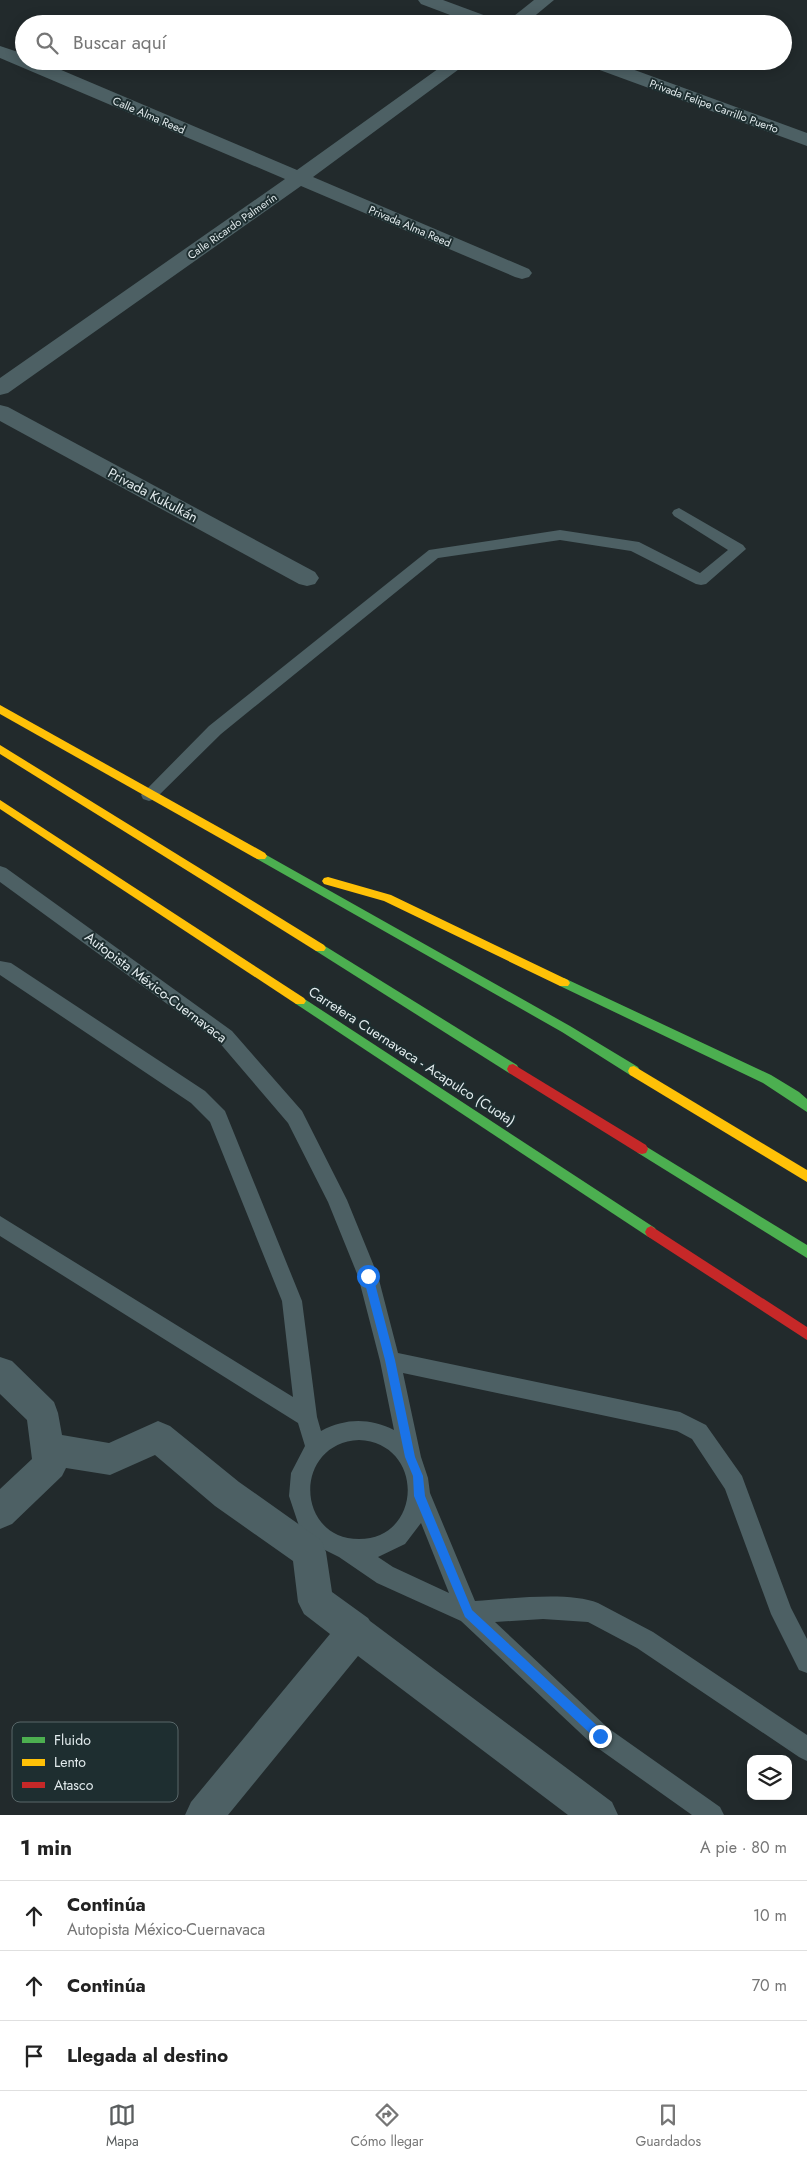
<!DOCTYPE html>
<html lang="es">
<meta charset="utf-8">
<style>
:root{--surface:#fff;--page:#f2f2f2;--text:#222;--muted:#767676;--line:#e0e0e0;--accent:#5a5e5f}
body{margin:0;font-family:Jost,sans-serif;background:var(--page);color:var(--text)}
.controls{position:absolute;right:15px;bottom:15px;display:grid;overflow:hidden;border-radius:10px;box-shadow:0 2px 12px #0003}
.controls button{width:45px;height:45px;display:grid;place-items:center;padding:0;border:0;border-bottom:1px solid var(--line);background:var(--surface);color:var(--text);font:25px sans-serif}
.stop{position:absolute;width:15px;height:15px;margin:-11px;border:4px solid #1a73e8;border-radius:50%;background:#fff}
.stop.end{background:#1a73e8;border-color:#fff;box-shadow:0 1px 5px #0008}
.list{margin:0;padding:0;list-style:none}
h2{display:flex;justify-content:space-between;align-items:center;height:65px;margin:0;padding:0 20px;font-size:21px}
h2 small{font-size:16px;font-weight:400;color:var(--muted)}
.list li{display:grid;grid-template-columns:32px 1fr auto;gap:15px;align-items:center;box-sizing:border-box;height:70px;padding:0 20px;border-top:1px solid var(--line)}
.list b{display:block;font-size:19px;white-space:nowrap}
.list p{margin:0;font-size:16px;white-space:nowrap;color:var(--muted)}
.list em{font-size:16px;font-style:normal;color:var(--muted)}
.icon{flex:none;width:28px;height:28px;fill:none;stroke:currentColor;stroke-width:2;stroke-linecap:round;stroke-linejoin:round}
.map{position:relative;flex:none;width:807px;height:1815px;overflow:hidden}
.search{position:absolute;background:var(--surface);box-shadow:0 2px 12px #0003;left:15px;right:15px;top:15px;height:55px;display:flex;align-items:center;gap:12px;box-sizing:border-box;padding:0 18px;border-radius:28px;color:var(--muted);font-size:19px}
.sheet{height:275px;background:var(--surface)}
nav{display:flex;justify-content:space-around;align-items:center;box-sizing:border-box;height:70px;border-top:1px solid var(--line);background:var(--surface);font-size:14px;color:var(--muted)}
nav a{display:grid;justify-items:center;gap:2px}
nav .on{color:var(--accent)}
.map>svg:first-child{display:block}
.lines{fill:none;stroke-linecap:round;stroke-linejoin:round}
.lane{fill:#4d6064;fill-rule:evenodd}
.street{fill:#4d6064;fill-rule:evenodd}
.fast{fill:#4caf50;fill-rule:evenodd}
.slow{fill:#ffc107;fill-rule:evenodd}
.jam{fill:#c62828;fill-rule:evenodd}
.route{fill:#1a73e8}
.labels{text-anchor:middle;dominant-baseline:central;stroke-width:4;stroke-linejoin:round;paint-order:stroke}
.far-street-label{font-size:11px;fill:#e3ecee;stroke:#1e2e30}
.street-label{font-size:14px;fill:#e3ecee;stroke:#1e2e30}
.key{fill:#1e2e30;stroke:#596769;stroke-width:1}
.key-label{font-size:14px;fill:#e3ecee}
</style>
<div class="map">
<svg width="807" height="1815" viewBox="0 0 807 1815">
<rect width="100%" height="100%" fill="#222a2c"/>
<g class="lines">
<g class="lane">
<polygon points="679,508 743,545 746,549 706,584 701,585 696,584 631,551 560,540 438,558 221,734 155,799 149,801 143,799 141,795 209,726 429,550 560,530 639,542 700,573 728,550 674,516 672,513 674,510"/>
<path d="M 0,866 L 6,868 L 232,1031 L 302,1111 L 347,1200 L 378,1276 L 398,1353 L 680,1412 L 706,1425 L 742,1476 L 791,1608 L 807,1639 L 807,1673 L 799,1670 L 771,1614 L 725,1489 L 692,1439 L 677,1431 L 403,1373 L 421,1457 L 428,1478 L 430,1493 L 475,1601 C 508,1599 569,1591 598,1603 L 653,1632 L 807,1735 L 807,1761 L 799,1757 L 637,1648 L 588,1622 L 543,1619 L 495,1622 L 608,1728 L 720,1807 L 724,1815 L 692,1815 L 592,1744 L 461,1621 L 377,1583 L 339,1557 L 313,1544 L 299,1526 L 289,1496 L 291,1473 L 305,1446 L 298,1423 L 0,1236 L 0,1216 L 293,1397 L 282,1301 L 210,1122 L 191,1103 L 0,975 L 0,961 L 11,963 L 205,1091 L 225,1111 L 302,1301 L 317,1417 L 321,1431 C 346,1418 369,1418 394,1430 L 380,1361 L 358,1276 L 328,1202 L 288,1123 L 218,1041 L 0,882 ZM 359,1440 C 425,1443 423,1539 359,1539 C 295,1539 293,1443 359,1440 ZM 421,1523 L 449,1593 L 393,1567 L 378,1557 L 405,1544 Z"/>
</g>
<g class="street">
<polygon points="418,0 443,0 497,20 500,24 474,24 421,4"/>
<polygon points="534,0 554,0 525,24 504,24"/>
<polygon points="0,46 24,54 24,61 40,61 297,170 449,61 470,61 313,177 529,269 532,273 529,277 522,279 515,277 301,186 8,393 0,395 0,378 285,179 0,58"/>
<polygon points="583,61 610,61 807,133 807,146 586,65"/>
<polygon points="0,405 8,407 315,572 319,578 315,584 307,586 299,584 0,421"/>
<polygon points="0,1357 12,1361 54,1402 58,1413 62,1435 109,1443 158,1421 170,1426 239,1482 321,1540 326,1552 332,1592 368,1618 370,1621 612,1802 618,1815 568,1815 358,1656 228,1815 185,1815 191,1802 330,1634 304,1614 298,1602 293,1561 215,1506 155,1455 110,1475 66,1468 62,1476 12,1524 0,1529 0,1489 32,1459 27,1420 0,1394"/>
</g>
<g class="fast">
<polygon points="261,852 570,1026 638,1067 640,1071 638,1075 634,1076 630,1075 562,1032 257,859 255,856 257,853"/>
<polygon points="320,943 517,1065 519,1069 517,1073 513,1074 509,1073 316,951 314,948 316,945"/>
<polygon points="564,978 771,1075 799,1092 807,1099 807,1112 763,1083 560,986 558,983 560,980"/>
<polygon points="300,996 655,1228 657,1232 655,1236 651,1238 647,1236 296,1004 294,1001 296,998"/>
<polygon points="642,1144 807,1245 807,1258 638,1153 636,1149 638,1145"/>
</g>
<g class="slow">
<polygon points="0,705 265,853 267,856 265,859 257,859 0,714"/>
<polygon points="0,745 324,945 326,948 324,951 316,951 0,754"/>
<polygon points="0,800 304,998 306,1001 304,1004 296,1004 0,809"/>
<polygon points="328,877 391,895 568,980 570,983 568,986 560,986 384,901 324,884 322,881 324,878"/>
<polygon points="634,1066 807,1170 807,1182 630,1075 628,1071 630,1067"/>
</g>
<g class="jam">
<polygon points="513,1064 646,1145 648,1149 646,1153 642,1154 638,1153 509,1073 507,1069 509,1065"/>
<polygon points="651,1226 807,1327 807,1340 647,1236 645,1232 647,1228"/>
</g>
</g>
<polygon class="route" points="368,1271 373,1276 395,1360 415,1457 423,1476 425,1496 472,1610 604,1732 605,1736 604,1739 600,1741 596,1739 465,1617 414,1496 413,1476 405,1457 385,1360 363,1276"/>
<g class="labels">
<g class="far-street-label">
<text transform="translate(714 106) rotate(20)">Privada Felipe Carrillo Puerto</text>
<text transform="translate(149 115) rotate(23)">Calle Alma Reed</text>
<text transform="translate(232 226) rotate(-35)">Calle Ricardo Palmerín</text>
<text transform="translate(410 226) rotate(23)">Privada Alma Reed</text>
</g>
<g class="street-label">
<text transform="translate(153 495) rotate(28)">Privada Kukulkán</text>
<text transform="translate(156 987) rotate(37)">Autopista México-Cuernavaca</text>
<text transform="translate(412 1056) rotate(33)">Carretera Cuernavaca - Acapulco (Cuota)</text>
</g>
</g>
<rect x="12" y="1722" width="166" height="80" rx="8" class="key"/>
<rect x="22" y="1737" width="23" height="6" fill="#4caf50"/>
<rect x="22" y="1759" width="23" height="7" fill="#ffc107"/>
<rect x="22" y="1782" width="23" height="6" fill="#c62828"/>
<g class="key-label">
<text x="54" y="1745">Fluido</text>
<text x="54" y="1767">Lento</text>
<text x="54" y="1790">Atasco</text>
</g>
</svg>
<div class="controls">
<button><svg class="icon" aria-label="layers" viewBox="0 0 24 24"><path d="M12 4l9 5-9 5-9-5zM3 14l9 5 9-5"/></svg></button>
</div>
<div class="stop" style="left:368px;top:1276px"></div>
<div class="stop end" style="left:600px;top:1736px"></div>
<div class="search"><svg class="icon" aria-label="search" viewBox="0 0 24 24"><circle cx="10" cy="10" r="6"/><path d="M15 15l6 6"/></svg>Buscar aquí</div>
</div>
<section class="sheet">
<h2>1 min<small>A pie · 80 m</small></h2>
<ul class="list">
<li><svg class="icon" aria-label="ahead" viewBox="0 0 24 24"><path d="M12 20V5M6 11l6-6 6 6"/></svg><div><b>Continúa</b><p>Autopista México-Cuernavaca</p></div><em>10 m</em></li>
<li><svg class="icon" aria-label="ahead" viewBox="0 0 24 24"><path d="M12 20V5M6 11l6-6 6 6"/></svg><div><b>Continúa</b></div><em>70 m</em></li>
<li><svg class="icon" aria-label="arrive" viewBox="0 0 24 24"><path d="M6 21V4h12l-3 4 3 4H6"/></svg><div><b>Llegada al destino</b></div></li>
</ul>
</section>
<nav>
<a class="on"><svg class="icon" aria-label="map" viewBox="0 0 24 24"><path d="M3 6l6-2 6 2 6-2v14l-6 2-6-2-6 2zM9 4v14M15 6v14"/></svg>Mapa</a>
<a><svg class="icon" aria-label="directions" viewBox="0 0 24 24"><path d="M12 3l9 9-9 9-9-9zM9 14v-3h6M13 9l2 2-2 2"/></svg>Cómo llegar</a>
<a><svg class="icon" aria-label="saved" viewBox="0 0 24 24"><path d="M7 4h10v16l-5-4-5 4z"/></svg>Guardados</a>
</nav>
